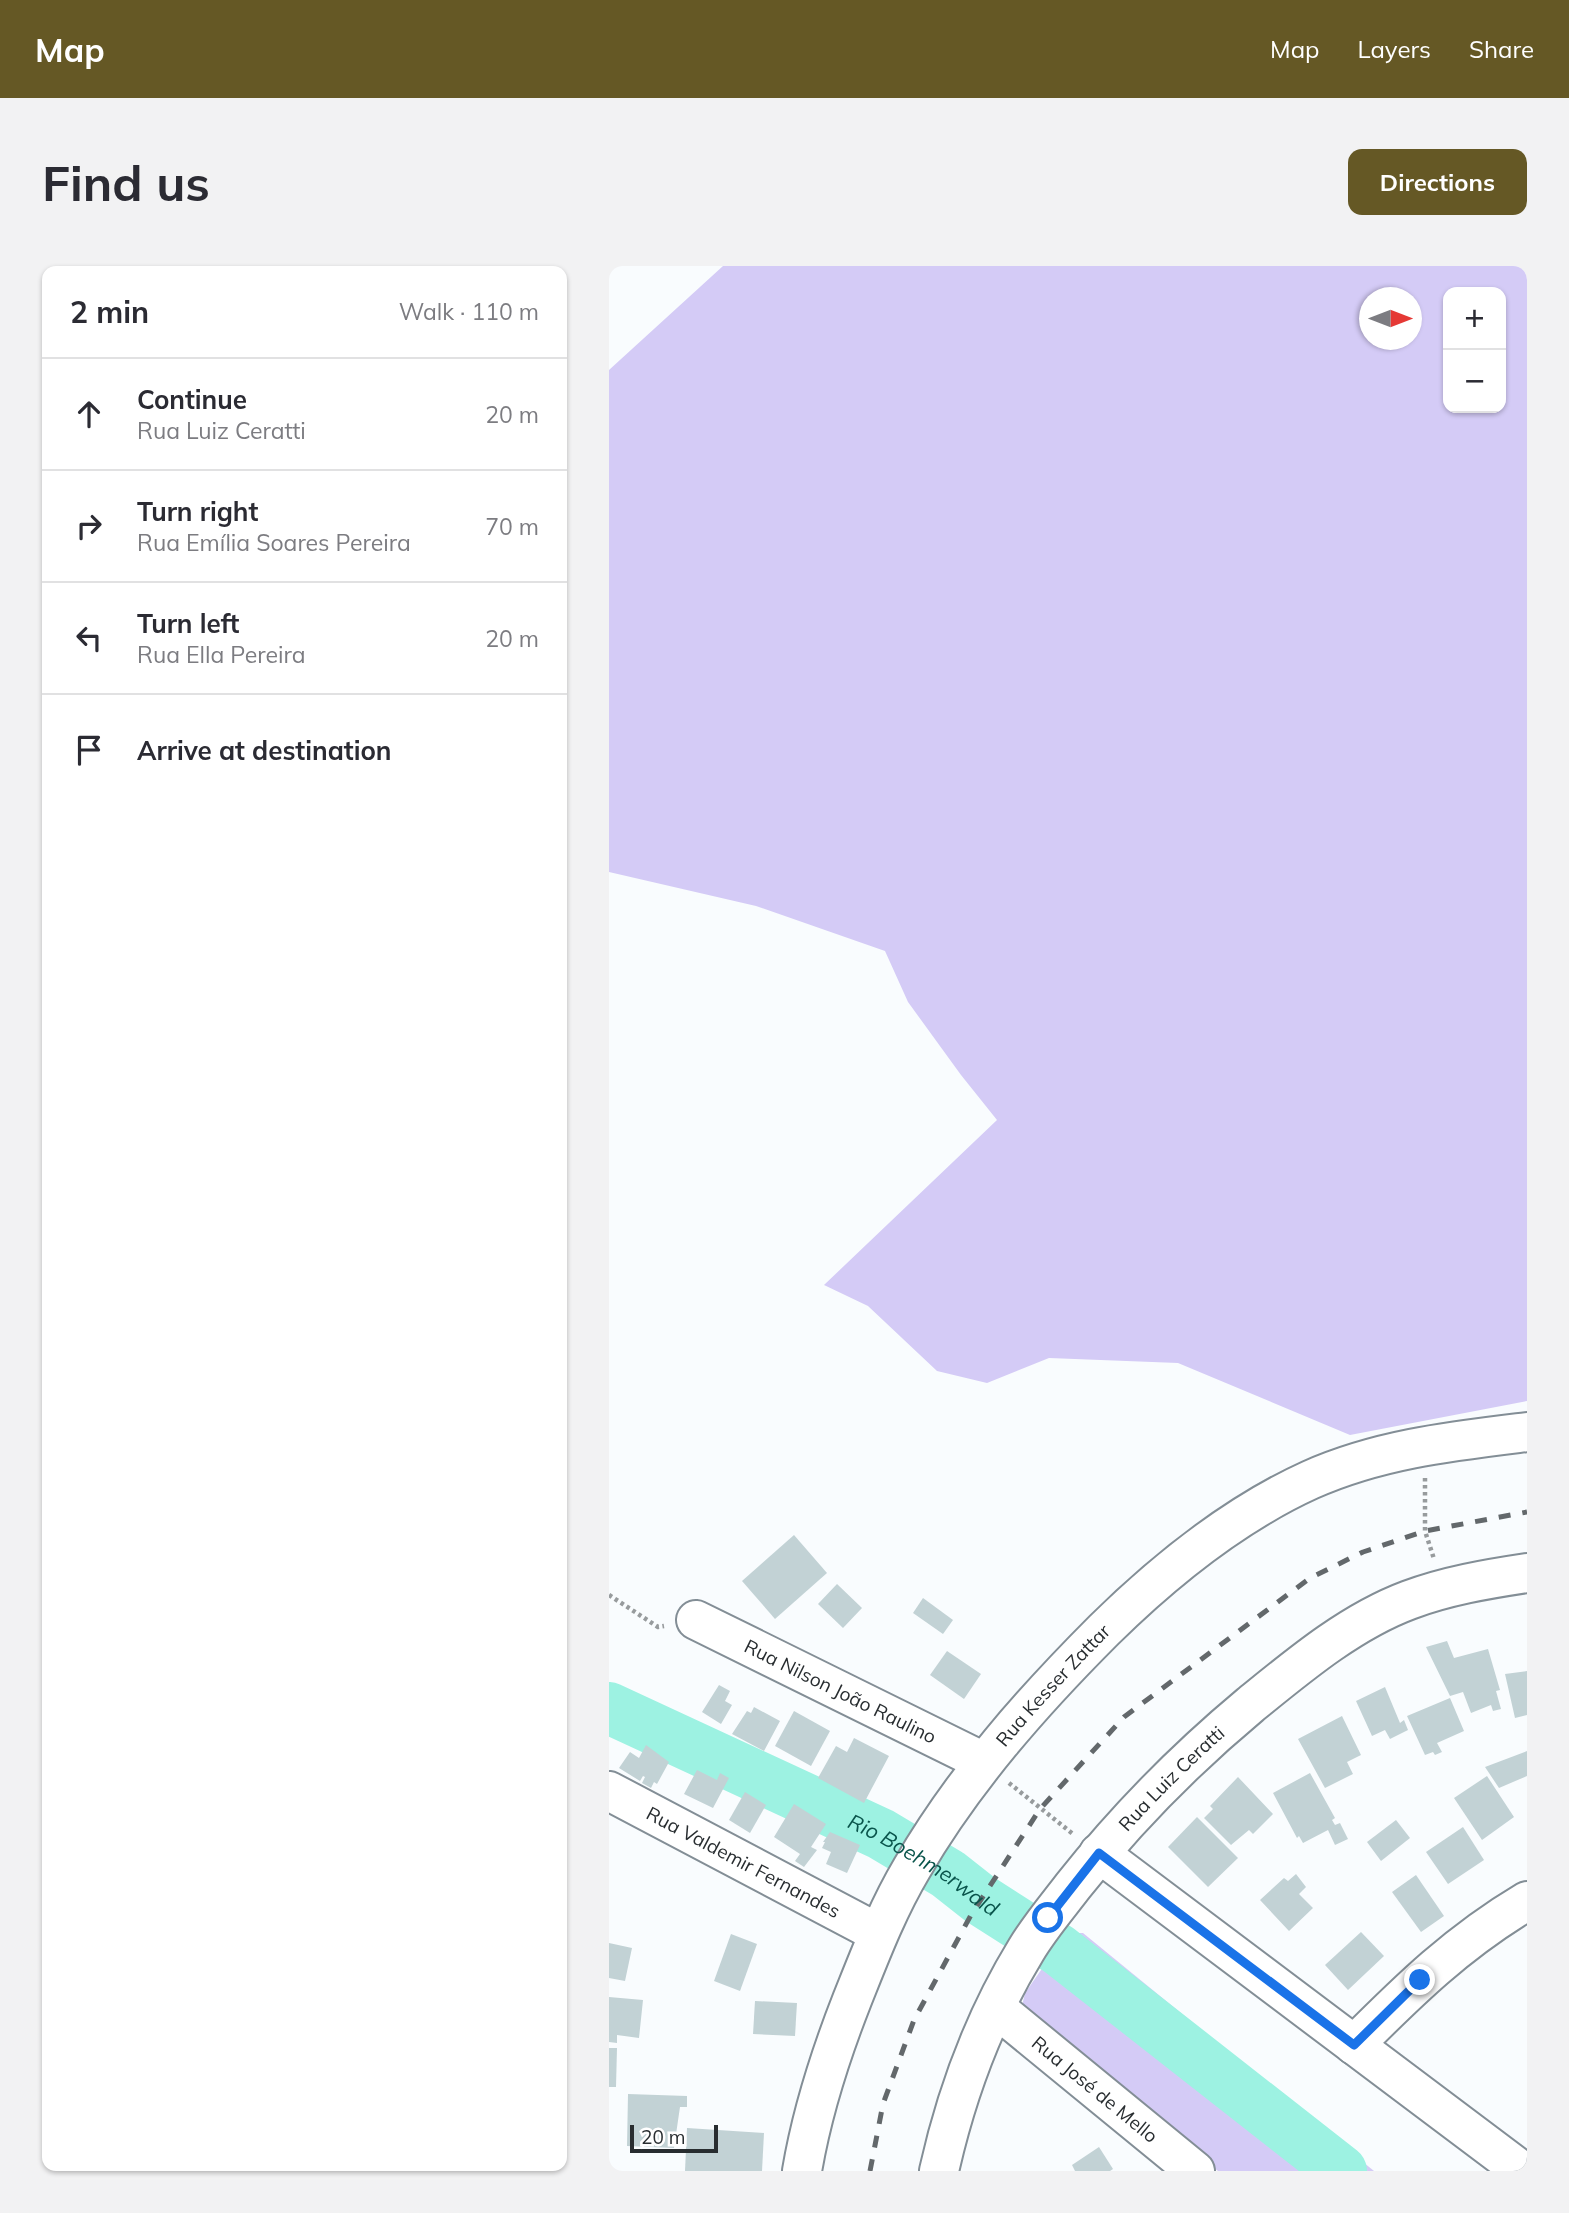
<!DOCTYPE html>
<meta charset="utf-8">
<style>
:root{--surface:#fff;--page:#f2f2f3;--text:#2b2b33;--muted:#7c7c81;--line:#e1e1e2;--accent:#655825}
body{margin:0;font-family:Mulish,sans-serif;background:var(--page);color:var(--text)}
.controls{position:absolute;right:21px;top:21px;display:grid;overflow:hidden;border-radius:14px;box-shadow:0 2px 5px #0004}
.controls button{width:63px;height:63px;display:grid;place-items:center;padding:0;border:0;border-bottom:2px solid var(--line);background:var(--surface);color:var(--text);font:35px sans-serif}
.compass{position:absolute;left:750px;top:21px;width:63px;height:63px;border-radius:50%;background:var(--surface);box-shadow:0 2px 5px #0004;rotate:90deg}
.scale{position:absolute;left:21px;bottom:18px;width:88px;box-sizing:border-box;padding-left:7px;border:4px solid #282d30;border-top:0;font-size:19px;line-height:24px;white-space:nowrap;color:#282d30;-webkit-text-stroke:5px #fff;paint-order:stroke}
.stop{position:absolute;width:21px;height:21px;margin:-16px;border:5px solid #1a73e8;border-radius:50%;background:#fff}
.stop.end{background:#1a73e8;border-color:#fff;box-shadow:0 2px 7px #0008}
.list{margin:0;padding:0;list-style:none}
h2{display:flex;justify-content:space-between;align-items:center;height:91px;margin:0;padding:0 28px;font-size:30px}
h2 small{font-size:23px;font-weight:400;color:var(--muted)}
.list li{display:grid;grid-template-columns:46px 1fr auto;gap:21px;align-items:center;box-sizing:border-box;height:112px;padding:0 28px;border-top:2px solid var(--line)}
.list b{display:block;font-size:26px;white-space:nowrap}
.list p{margin:0;font-size:23px;white-space:nowrap;color:var(--muted)}
.list em{font-size:23px;font-style:normal;color:var(--muted)}
.icon{flex:none;width:38px;height:38px;fill:none;stroke:currentColor;stroke-width:2;stroke-linecap:round;stroke-linejoin:round}
.map{position:relative;flex:none;width:918px;height:1905px;overflow:hidden;border-radius:14px}
header{display:flex;align-items:center;gap:42px;box-sizing:border-box;height:98px;padding:0 35px;background:var(--accent);color:#fff}
header strong{font-size:33px}
nav{display:flex;gap:38px;margin-inline-start:auto;font-size:24px}
.intro{display:flex;align-items:center;justify-content:space-between;box-sizing:border-box;height:168px;padding:0 42px}
h1{margin:0;font-size:49px}
.button{padding:18px 32px;border-radius:14px;background:var(--accent);color:#fff;font-size:24px;font-weight:700}
main{display:flex;gap:42px;padding:0 42px}
aside{flex:1;background:var(--surface);border-radius:14px;box-shadow:0 2px 5px #0004}
.map>svg:first-child{display:block}
.green{fill:#d4cbf6;fill-rule:evenodd}
.lines{fill:none;stroke-linecap:round;stroke-linejoin:round}
.river{stroke:#9df2e2;stroke-width:52}
.building{fill:#c2d2d5}
.minor-casing{stroke:#838e96;stroke-width:42}
.path{stroke:#979b9d;stroke-width:4.5;stroke-dasharray:3.5 3.5;stroke-linecap:butt}
.minor{stroke:#fff;stroke-width:38}
.rail{stroke:#63686b;stroke-width:5;stroke-dasharray:12 12;stroke-linecap:butt}
.route{stroke:#1a73e8;stroke-width:9}
.labels{text-anchor:middle;dominant-baseline:central;stroke-width:5;stroke-linejoin:round;paint-order:stroke}
.street-label{font-size:19px;fill:#282d30;stroke:#fff}
.water-label{font-size:21px;font-style:italic;fill:#09544b;stroke:#fff}
</style>
<header>
<strong>Map</strong>
<nav><a>Map</a><a>Layers</a><a>Share</a></nav>
</header>
<div class="intro"><h1>Find us</h1><a class="button">Directions</a></div>
<main>
<aside>
<h2>2 min<small>Walk · 110 m</small></h2>
<ul class="list">
<li><svg class="icon" aria-label="ahead" viewBox="0 0 24 24"><path d="M12 20V5M6 11l6-6 6 6"/></svg><div><b>Continue</b><p>Rua Luiz Ceratti</p></div><em>20 m</em></li>
<li><svg class="icon" aria-label="right" viewBox="0 0 24 24"><path d="M7 20v-9h11M14 6l5 5-5 5"/></svg><div><b>Turn right</b><p>Rua Emília Soares Pereira</p></div><em>70 m</em></li>
<li><svg class="icon" aria-label="left" viewBox="0 0 24 24"><path d="M17 20v-9H6M10 6l-5 5 5 5"/></svg><div><b>Turn left</b><p>Rua Ella Pereira</p></div><em>20 m</em></li>
<li><svg class="icon" aria-label="arrive" viewBox="0 0 24 24"><path d="M6 21V4h12l-3 4 3 4H6"/></svg><div><b>Arrive at destination</b></div></li>
</ul>
</aside>
<div class="map">
<svg width="918" height="1905" viewBox="0 0 918 1905">
<rect width="100%" height="100%" fill="#f9fcfe"/>
<g class="green">
<path d="M 114,0 L 918,0 L 918,1135 L 741,1169 L 569,1097 L 440,1092 L 378,1117 L 328,1105 L 259,1040 L 215,1019 L 388,854 L 352,809 L 299,736 L 276,685 L 147,640 L 0,606 L 0,104 ZM 839,26 L 892,26 L 892,142 L 839,142 ZM 760,32 L 802,32 L 802,74 L 760,74 Z"/>
<polygon points="458,1667 474,1667 765,1905 609,1905 418,1758 413,1740 416,1727"/>
</g>
<g class="lines">
<path class="river" id="s1" d="M 0,1442 L 272,1568 L 339,1608 L 372,1634 L 450,1684 L 732,1905"/>
</g>
<g class="building">
<polygon points="185,1269 218,1307 166,1353 133,1315"/>
<polygon points="228,1318 253,1342 234,1362 209,1338"/>
<polygon points="314,1332 344,1354 334,1368 304,1347"/>
<polygon points="838,1375 845,1392 879,1383 891,1424 887,1425 892,1443 884,1445 882,1439 862,1447 854,1426 841,1430 817,1381"/>
<polygon points="338,1385 372,1408 355,1433 321,1409"/>
<polygon points="918,1405 918,1449 906,1452 896,1408"/>
<polygon points="110,1419 121,1425 116,1435 123,1439 112,1458 93,1446"/>
<polygon points="776,1421 791,1457 795,1454 799,1464 781,1473 776,1464 763,1470 747,1435"/>
<polygon points="841,1432 855,1465 828,1477 833,1486 826,1489 824,1486 816,1489 798,1450"/>
<polygon points="145,1441 171,1455 155,1485 123,1468 138,1445 142,1447"/>
<polygon points="185,1445 221,1465 202,1500 166,1480"/>
<polygon points="733,1450 752,1489 738,1496 744,1508 716,1522 689,1473"/>
<polygon points="245,1472 280,1490 255,1537 209,1512 227,1480 238,1486"/>
<polygon points="37,1479 60,1496 48,1518 45,1516 42,1522 33,1517 36,1511 34,1510 31,1515 10,1502 21,1486 30,1492"/>
<polygon points="918,1485 918,1510 890,1522 876,1501"/>
<polygon points="88,1504 108,1514 111,1507 120,1512 104,1542 75,1528"/>
<polygon points="701,1507 726,1552 723,1554 726,1559 731,1557 739,1573 726,1579 719,1564 694,1577 690,1570 688,1572 664,1527"/>
<polygon points="878,1510 905,1551 873,1574 845,1532"/>
<polygon points="629,1511 664,1548 644,1568 640,1564 622,1579 595,1552 604,1543 601,1540"/>
<polygon points="136,1526 157,1539 141,1567 120,1554"/>
<polygon points="185,1538 217,1558 202,1581 208,1584 195,1601 186,1595 191,1588 165,1571"/>
<polygon points="588,1551 629,1592 599,1621 559,1581"/>
<polygon points="787,1554 801,1572 772,1595 758,1576"/>
<polygon points="854,1561 875,1594 839,1618 817,1586"/>
<polygon points="221,1566 251,1579 238,1607 217,1598 222,1586 213,1582 216,1576 214,1576"/>
<polygon points="687,1608 697,1621 690,1628 704,1642 680,1665 651,1634 675,1612 679,1615"/>
<polygon points="807,1609 835,1650 812,1666 783,1626"/>
<polygon points="752,1666 775,1690 739,1724 716,1699"/>
<polygon points="122,1668 148,1678 131,1725 105,1715"/>
<polygon points="0,1677 23,1682 16,1715 0,1712"/>
<polygon points="0,1731 34,1734 30,1772 8,1769 8,1777 0,1776"/>
<polygon points="146,1735 188,1737 186,1770 144,1768"/>
<polygon points="0,1782 8,1782 7,1821 0,1821"/>
<polygon points="19,1828 78,1830 78,1841 71,1841 65,1882 18,1880"/>
<polygon points="78,1862 155,1867 153,1905 76,1905"/>
<polygon points="490,1881 504,1903 501,1905 466,1905 463,1899"/>
</g>
<g class="lines">
<defs>
<g id="minor">
<path id="s2" d="M 87,1354 L 375,1496"/>
<path id="s3" d="M 0,1525 L 269,1667"/>
<polyline points="490,1587 913,1905"/>
<path id="s4" d="M 387,1742 L 586,1905"/>
<path d="M 745,1779 C 801,1723 849,1676 918,1635"/>
<path id="s5" d="M 193,1905 C 203,1846 221,1790 243,1734 C 261,1689 278,1644 303,1602 C 354,1514 423,1436 495,1364 C 555,1305 624,1249 701,1214 C 770,1183 844,1175 918,1166"/>
<path id="s6" d="M 330,1905 C 347,1829 376,1751 417,1684 C 430,1662 448,1641 464,1620 C 517,1553 575,1494 641,1439 C 689,1400 741,1356 800,1334 C 837,1320 878,1313 918,1307"/>
</g>
</defs>
<use href="#minor" class="minor-casing"/>
<g class="path">
<polyline points="816,1212 816,1265 825,1293"/>
<polyline points="0,1329 49,1361 55,1360"/>
<polyline points="400,1517 464,1568"/>
</g>
<use href="#minor" class="minor"/>
<polyline class="rail" points="261,1905 274,1838 305,1754 362,1649 431,1543 515,1451 701,1312 754,1286 816,1265 918,1246"/>
</g>
<g class="lines">
<polyline class="route" points="439,1652 490,1587 745,1779 811,1714"/>
</g>
<g class="labels">
<g class="street-label">
<text stroke="none"><textPath href="#s5" startOffset="555">Rua Kesser Zattar</textPath></text>
<text stroke="none"><textPath href="#s2" startOffset="161">Rua Nilson João Raulino</textPath></text>
<text stroke="none"><textPath href="#s6" startOffset="464">Rua Luiz Ceratti</textPath></text>
<text stroke="none"><textPath href="#s3" startOffset="152">Rua Valdemir Fernandes</textPath></text>
<text stroke="none"><textPath href="#s4" startOffset="128">Rua José de Mello</textPath></text>
</g>
<g class="water-label">
<text stroke="none"><textPath href="#s1" startOffset="352">Rio Boehmerwald</textPath></text>
</g>
</g>
</svg>
<div class="controls">
<button>+</button>
<button>−</button>
</div>
<svg class="compass" viewBox="-18 -18 36 36"><path d="M0-13l5 13h-10z" fill="#e53935"/><path d="M0 13l5-13h-10z" fill="#7c7c81"/></svg>
<div class="scale">20 m</div>
<div class="stop" style="left:439px;top:1652px"></div>
<div class="stop end" style="left:811px;top:1714px"></div>
</div>
</main>
